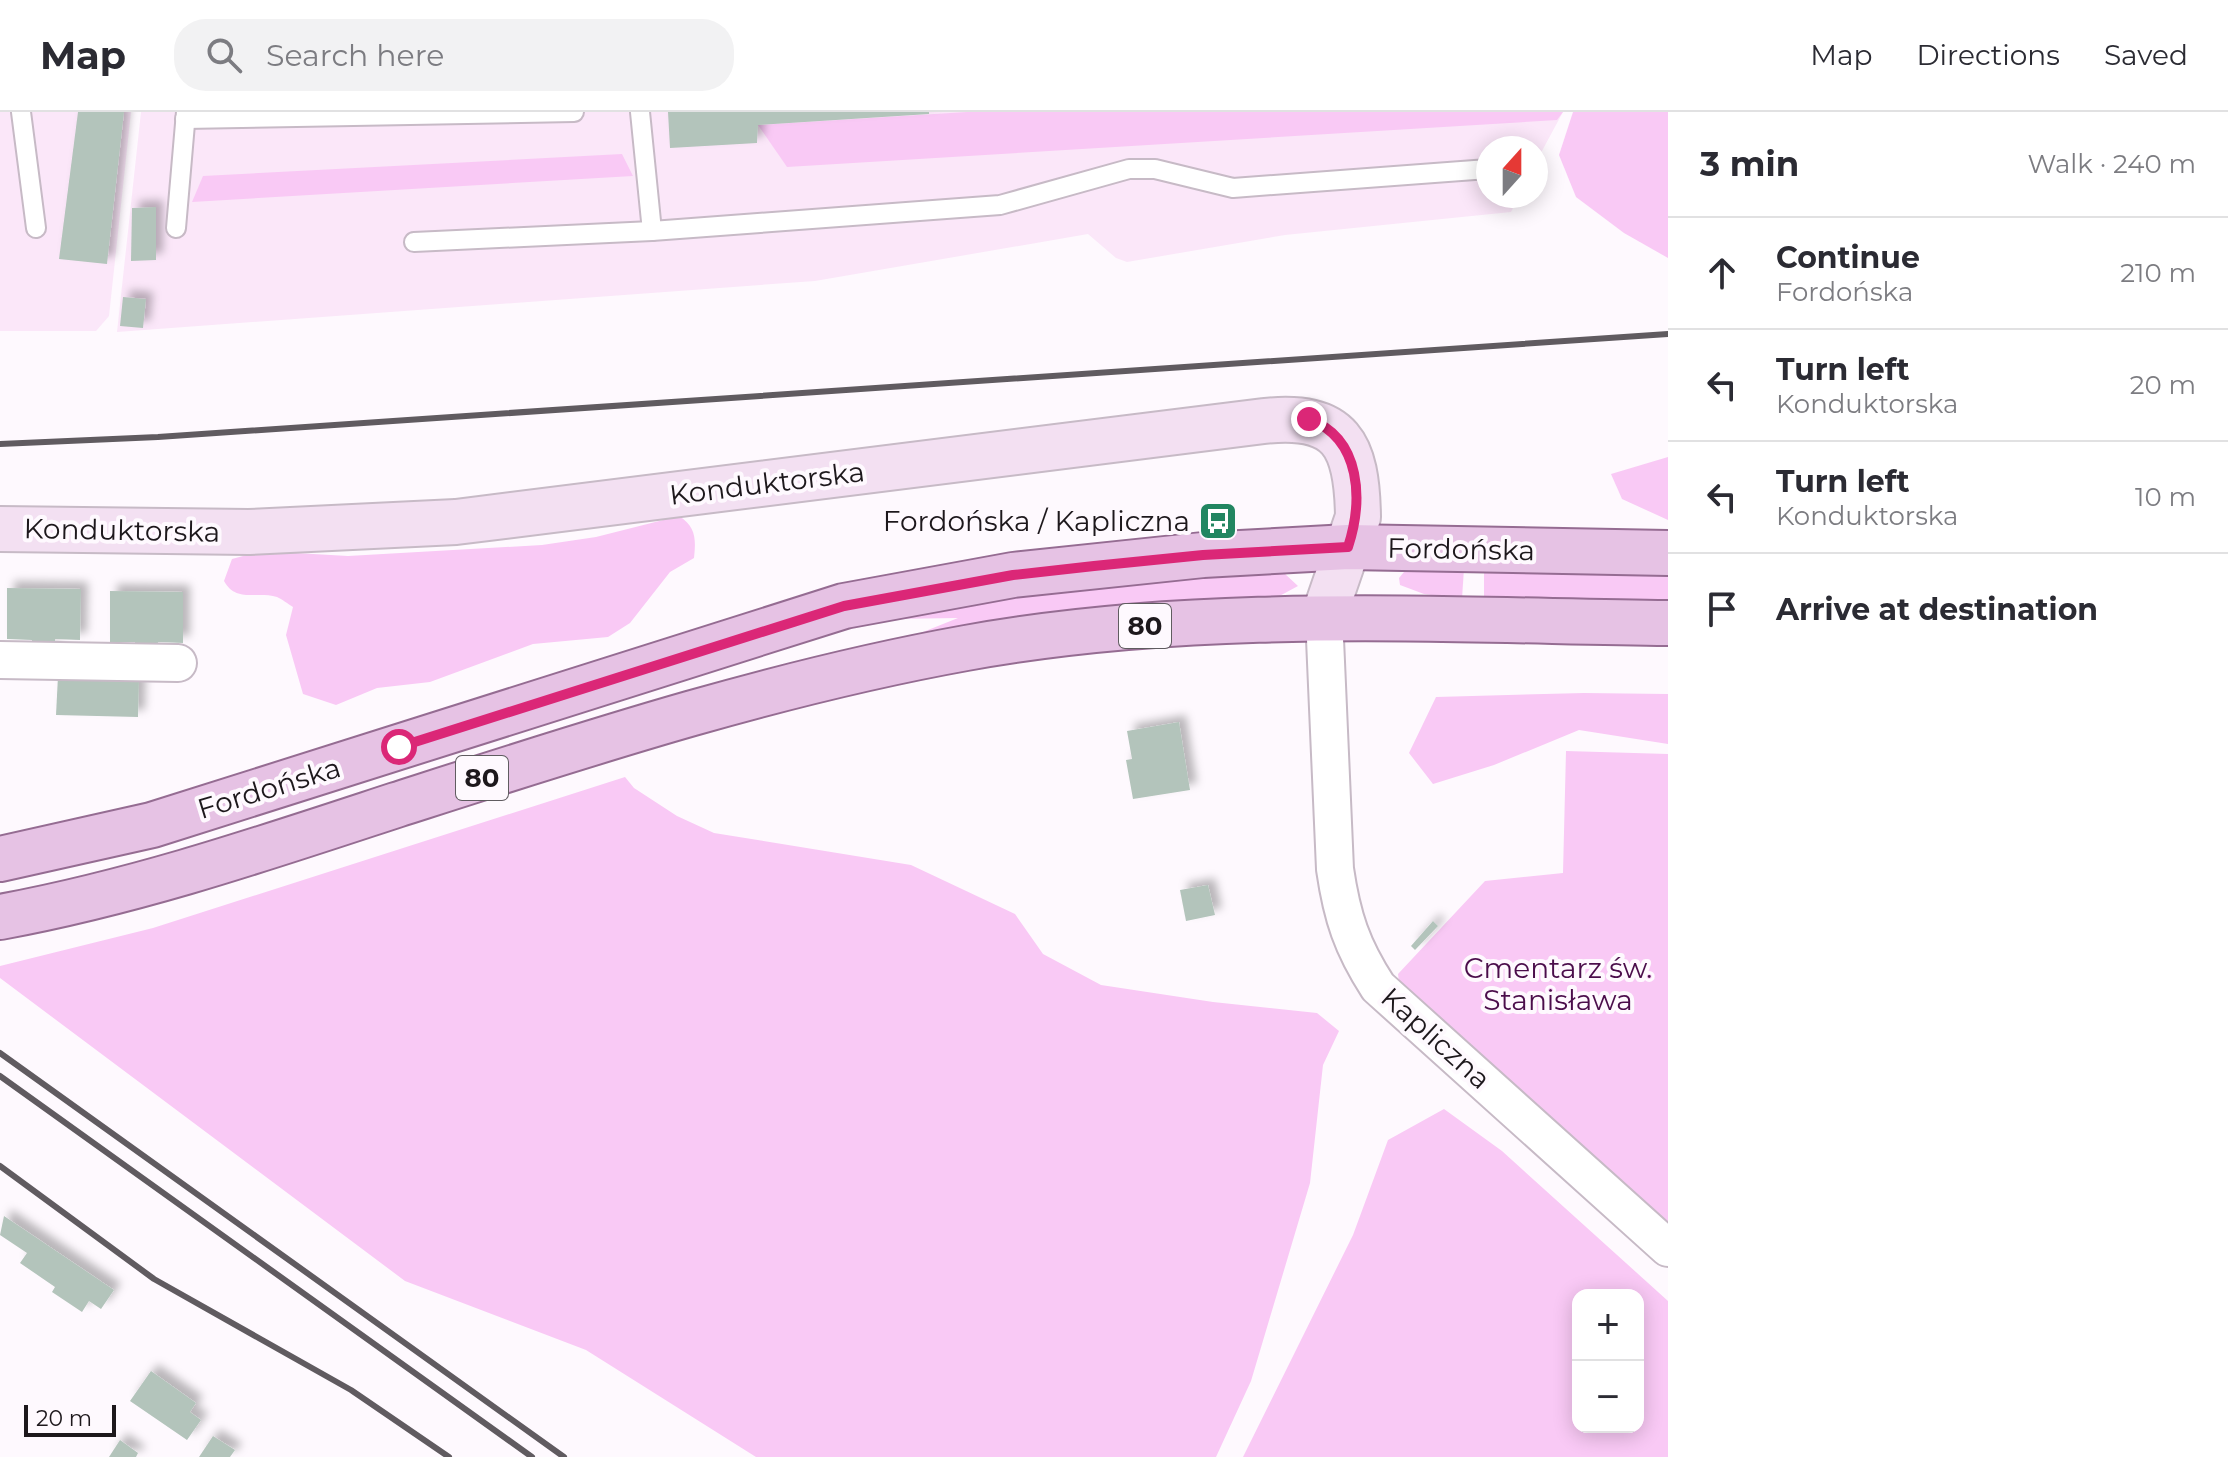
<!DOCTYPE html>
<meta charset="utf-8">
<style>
:root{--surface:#fff;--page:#f2f2f3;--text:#2b2b33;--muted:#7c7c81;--line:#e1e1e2}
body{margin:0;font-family:Montserrat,sans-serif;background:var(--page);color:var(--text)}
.controls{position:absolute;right:24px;bottom:24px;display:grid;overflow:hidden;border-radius:16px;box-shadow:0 4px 20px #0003}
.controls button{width:72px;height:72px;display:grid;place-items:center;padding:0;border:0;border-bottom:2px solid var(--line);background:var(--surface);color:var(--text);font:40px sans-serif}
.compass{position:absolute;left:1476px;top:24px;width:72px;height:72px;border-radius:50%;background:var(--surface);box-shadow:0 4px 20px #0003;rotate:21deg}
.scale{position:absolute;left:24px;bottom:20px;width:92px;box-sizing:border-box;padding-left:8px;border:4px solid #1d181c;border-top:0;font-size:22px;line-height:28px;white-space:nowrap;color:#1d181c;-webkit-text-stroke:6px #fef9fe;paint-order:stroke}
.stop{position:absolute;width:24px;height:24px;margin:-18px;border:6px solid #db2777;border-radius:50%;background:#fff}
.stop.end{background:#db2777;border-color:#fff;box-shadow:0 2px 8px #0008}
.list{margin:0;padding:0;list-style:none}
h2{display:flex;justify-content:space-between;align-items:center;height:104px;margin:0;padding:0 32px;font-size:34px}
h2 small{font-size:26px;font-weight:400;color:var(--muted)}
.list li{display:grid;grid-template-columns:52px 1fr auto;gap:24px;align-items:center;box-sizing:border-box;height:112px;padding:0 32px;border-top:2px solid var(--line)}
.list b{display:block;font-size:30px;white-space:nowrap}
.list p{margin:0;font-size:26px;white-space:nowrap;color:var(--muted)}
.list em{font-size:26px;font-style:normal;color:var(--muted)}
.icon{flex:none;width:44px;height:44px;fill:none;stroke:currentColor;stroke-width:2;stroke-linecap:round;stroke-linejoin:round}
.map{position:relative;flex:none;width:1668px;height:1345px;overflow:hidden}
header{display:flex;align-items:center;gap:48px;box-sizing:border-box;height:112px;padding:0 40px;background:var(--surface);border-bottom:2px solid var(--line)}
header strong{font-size:38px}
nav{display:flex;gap:44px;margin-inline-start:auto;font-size:28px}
.search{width:560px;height:72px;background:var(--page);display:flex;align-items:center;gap:20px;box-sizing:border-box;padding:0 28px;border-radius:32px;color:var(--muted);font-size:30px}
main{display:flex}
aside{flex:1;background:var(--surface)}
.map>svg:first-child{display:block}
.built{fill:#fbe7f9}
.green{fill:#f9c9f5;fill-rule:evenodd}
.building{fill:#b3c4bb;filter:url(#shadow)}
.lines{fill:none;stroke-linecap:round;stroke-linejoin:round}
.lane-casing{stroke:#c7bac6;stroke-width:22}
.street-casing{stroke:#c7bac6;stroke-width:40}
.secondary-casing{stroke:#c7bac6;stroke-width:48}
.primary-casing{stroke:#956c92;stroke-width:48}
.lane{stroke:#fff;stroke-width:18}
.street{stroke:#fff;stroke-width:36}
.secondary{stroke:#f3e0f2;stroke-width:44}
.primary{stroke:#e6c2e4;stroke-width:44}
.rail{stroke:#605b60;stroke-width:6}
.route{stroke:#db2777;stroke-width:10}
.labels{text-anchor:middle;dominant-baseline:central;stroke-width:8;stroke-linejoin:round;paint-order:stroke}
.shield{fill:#fef9fe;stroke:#605c60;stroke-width:2}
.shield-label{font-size:26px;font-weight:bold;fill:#1d181c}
.street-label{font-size:28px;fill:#1d181c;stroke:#fef9fe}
.poi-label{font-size:28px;fill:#1d181c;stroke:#fef9fe;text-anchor:end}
.park-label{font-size:28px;fill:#4b0d4b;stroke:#fef9fe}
</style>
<header>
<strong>Map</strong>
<div class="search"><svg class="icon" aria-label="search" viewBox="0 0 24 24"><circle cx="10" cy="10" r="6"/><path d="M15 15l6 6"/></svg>Search here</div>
<nav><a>Map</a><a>Directions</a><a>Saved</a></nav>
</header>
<main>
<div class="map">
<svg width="1668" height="1345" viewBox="0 0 1668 1345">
<defs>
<filter id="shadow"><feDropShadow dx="7" dy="-7" stdDeviation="4" flood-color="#0004"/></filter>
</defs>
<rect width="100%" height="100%" fill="#fef9fe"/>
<g class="built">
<polygon points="0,0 131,0 109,204 96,219 0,219"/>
<polygon points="141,0 1563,0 1536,50 1536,36 1488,36 1488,84 1519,84 1511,100 1285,123 1127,150 1116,146 1088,122 815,169 117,220"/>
</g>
<g class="green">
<polygon points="967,0 1563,0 1557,8 787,55 758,13"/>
<polygon points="1573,0 1668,0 1668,146 1624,121 1576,85 1559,43"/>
<polygon points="622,42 633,64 192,90 203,64"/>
<polygon points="1668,345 1668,408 1622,387 1611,362"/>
<path d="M 679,404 C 696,415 696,427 694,446 L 670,460 L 630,511 L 608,525 L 533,532 L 430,570 L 377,576 L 336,593 L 303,582 L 286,523 L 293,495 C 288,492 282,487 277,485 C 257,479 236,491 224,469 L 232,447 L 261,439 L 348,444 L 542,433 L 596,425 Z"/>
<polygon points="1484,453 1668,456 1668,490 1484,487"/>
<polygon points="1425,456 1464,456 1462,487 1424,482 1400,473 1399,466 1404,460"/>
<polygon points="1257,457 1284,461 1298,474 1272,488 903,528 958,506 891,507 953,491"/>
<polygon points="1584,581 1668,582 1668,632 1579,618 1494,653 1433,672 1409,641 1436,585"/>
<polygon points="1566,639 1668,642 1668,1118 1400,878 1398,862 1485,769 1563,761"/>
<polygon points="625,665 634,676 677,704 714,721 911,753 1015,802 1043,842 1101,873 1213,890 1317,901 1339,919 1323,953 1310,1071 1251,1269 1216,1345 756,1345 586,1238 405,1169 0,866 0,854 153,816"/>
<path d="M 1444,997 L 1502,1039 L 1668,1189 L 1668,1345 L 1243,1345 L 1353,1123 L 1388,1028 ZM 1578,1183 L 1638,1183 L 1638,1315 L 1578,1315 Z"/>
</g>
<g class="building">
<polygon points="78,0 124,0 107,152 59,147"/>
<polygon points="668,0 929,0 929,2 758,13 757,31 670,36"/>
<polygon points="156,95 156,148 131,149 132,96"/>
<polygon points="123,185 146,187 143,216 120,214"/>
<polygon points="7,476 81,477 80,528 55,527 55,534 32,534 32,528 7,527"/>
<polygon points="110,479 183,480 183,531 158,530 157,537 135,536 135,530 110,530"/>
<polygon points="58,564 139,567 138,605 56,603"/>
<polygon points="1179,610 1190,678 1133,687 1126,648 1132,647 1127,619"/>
<polygon points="1208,773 1215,803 1186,809 1180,778"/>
<polygon points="1433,809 1438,814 1415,838 1411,834"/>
<polygon points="4,1104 114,1178 101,1197 89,1189 82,1200 52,1180 55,1175 20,1151 27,1141 0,1123"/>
<polygon points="151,1259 196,1291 190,1300 201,1308 187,1328 130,1289"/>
<polygon points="213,1324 235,1338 230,1345 199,1345"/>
<polygon points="120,1328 138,1341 136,1345 109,1345"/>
</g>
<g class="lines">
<defs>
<g id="lane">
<polyline points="21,0 36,116"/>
<polyline points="640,0 652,119 1000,93 1129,57 1155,57 1233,76 1488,57"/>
<polyline points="185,7 574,0"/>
<polyline points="176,116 186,0"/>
<polyline points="414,130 652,119"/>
</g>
<g id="street">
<path d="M 1324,504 L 1335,757 C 1342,805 1352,835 1378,875 L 1668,1136"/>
<polyline points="0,548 178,551"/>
</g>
<path id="secondary" d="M 0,417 L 249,420 L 456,410 L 1264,309 C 1341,301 1357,332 1358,405 L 1324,504"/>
<g id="primary">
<polyline points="0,747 152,713 844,494 1013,463 1203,443 1348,435 1668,441"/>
<path d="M 0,805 C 136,780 265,736 396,693 C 583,633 772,571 966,536 C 1198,494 1434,508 1668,511"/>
</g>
</defs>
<use href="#lane" class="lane-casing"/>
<use href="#street" class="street-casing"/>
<use href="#secondary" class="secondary-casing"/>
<use href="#primary" class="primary-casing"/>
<use href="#lane" class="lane"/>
<use href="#street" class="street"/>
<use href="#secondary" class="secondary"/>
<use href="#primary" class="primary"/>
<g class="rail">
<polyline points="0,332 158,325 1668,222"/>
<polyline points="0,941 564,1345"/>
<polyline points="0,964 532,1345"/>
<polyline points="0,1054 154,1167 351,1278 449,1345"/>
</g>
</g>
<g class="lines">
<path class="route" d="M 399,635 L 844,494 L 1013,463 L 1094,454 L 1203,443 L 1348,435 C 1363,389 1362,327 1309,307"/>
</g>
<defs>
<symbol id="bus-square" viewBox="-11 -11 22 22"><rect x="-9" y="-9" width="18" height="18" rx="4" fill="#228661" stroke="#fef9fe"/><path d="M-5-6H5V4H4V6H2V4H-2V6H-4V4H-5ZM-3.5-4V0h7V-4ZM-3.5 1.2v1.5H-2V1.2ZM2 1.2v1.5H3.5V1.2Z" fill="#fff"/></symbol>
</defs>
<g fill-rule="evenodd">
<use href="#bus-square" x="1196" y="387" width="44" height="44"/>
</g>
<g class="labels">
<g class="shield">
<rect x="1119" y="492" width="52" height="44" rx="6"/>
<rect x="456" y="644" width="52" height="44" rx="6"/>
</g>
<g class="shield-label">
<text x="1145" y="514">80</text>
<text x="482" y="666">80</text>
</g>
<g class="street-label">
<text transform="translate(767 371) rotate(-7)">Konduktorska</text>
<text transform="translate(122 418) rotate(1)">Konduktorska</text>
<text transform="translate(1461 437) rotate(1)">Fordońska</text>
<text transform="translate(269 676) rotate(-17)">Fordońska</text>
<text transform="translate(1436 926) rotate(42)">Kapliczna</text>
</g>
<g class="poi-label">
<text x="1190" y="409">Fordońska / Kapliczna</text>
</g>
<g class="park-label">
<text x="1558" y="856">Cmentarz św.<tspan x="1558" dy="32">Stanisława</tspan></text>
</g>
</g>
</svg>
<div class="controls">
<button>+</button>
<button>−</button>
</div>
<svg class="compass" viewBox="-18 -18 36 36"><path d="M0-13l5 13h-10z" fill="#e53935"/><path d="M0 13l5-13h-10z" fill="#7c7c81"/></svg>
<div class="scale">20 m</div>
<div class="stop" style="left:399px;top:635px"></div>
<div class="stop end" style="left:1309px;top:307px"></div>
</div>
<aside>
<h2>3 min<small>Walk · 240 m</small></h2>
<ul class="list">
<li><svg class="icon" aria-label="ahead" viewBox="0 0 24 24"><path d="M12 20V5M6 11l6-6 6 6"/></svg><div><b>Continue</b><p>Fordońska</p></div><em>210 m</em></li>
<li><svg class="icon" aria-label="left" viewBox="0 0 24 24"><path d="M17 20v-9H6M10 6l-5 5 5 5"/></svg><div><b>Turn left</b><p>Konduktorska</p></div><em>20 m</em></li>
<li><svg class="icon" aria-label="left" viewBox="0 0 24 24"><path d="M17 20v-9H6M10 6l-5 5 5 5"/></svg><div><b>Turn left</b><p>Konduktorska</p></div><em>10 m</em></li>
<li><svg class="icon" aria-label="arrive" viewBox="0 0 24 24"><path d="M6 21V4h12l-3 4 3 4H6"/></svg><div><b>Arrive at destination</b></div></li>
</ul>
</aside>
</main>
